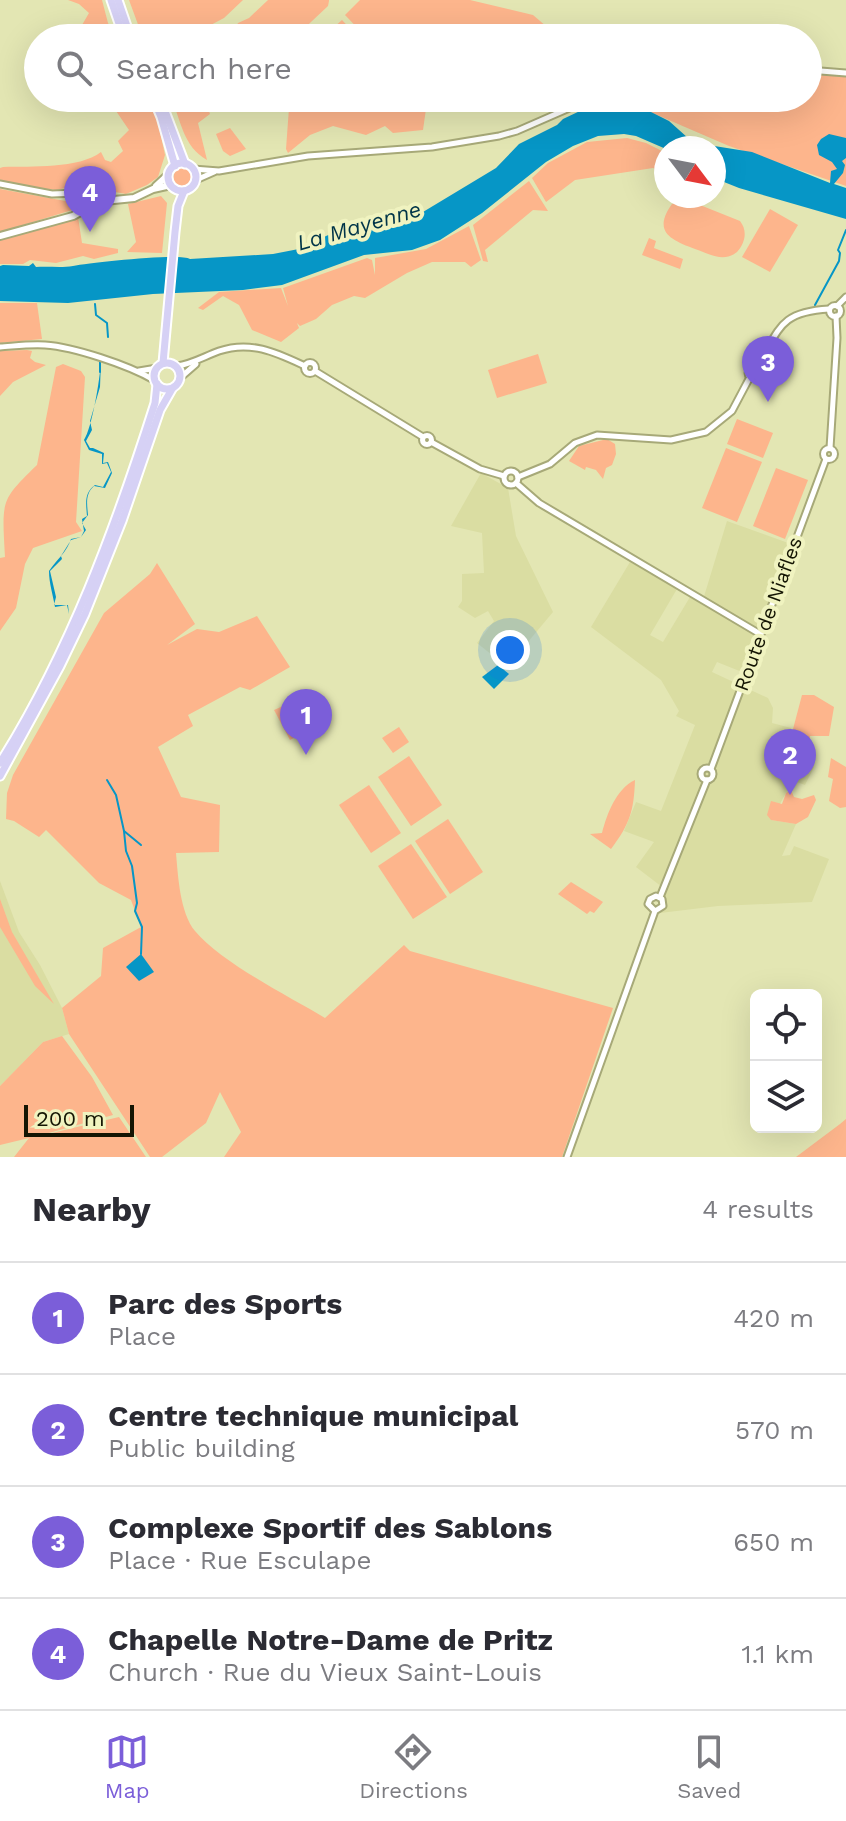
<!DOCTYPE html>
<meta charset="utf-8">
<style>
:root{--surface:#fff;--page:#f7f7f7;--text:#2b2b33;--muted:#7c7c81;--line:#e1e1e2;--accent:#7b5ed9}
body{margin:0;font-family:"Work Sans",sans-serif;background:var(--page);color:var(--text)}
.controls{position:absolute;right:24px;bottom:24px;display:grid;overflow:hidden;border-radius:12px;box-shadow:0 8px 32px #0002}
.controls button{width:72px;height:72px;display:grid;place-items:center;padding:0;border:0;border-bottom:2px solid var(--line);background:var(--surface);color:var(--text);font:40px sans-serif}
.compass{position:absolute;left:654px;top:136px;width:72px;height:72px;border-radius:50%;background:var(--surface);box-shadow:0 8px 32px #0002;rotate:122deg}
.scale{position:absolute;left:24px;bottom:20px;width:110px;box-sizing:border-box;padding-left:8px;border:4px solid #141503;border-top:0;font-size:22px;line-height:28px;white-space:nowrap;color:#141503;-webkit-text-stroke:6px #f0f3c0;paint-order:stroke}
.you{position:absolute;left:510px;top:650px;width:28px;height:28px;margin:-20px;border:6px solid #fff;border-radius:50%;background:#1a73e8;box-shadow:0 0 0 12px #1a73e833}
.badge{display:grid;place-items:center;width:52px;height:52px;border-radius:50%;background:var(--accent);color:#fff;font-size:26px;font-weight:700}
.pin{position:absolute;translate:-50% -66px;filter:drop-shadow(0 2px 4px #0008)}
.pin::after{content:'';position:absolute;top:42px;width:28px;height:24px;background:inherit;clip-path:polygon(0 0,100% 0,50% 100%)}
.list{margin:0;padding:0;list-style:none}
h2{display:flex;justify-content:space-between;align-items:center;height:104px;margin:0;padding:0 32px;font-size:34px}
h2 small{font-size:26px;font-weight:400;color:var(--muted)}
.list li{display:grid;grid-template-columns:52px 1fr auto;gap:24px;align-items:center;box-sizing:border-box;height:112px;padding:0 32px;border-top:2px solid var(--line)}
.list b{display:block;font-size:30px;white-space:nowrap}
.list p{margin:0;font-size:26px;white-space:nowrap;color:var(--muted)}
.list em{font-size:26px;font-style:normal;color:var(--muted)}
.icon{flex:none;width:44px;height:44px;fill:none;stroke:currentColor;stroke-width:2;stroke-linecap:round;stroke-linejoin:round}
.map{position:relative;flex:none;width:846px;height:1157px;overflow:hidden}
.search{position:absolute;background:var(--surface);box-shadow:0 8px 32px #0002;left:24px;right:24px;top:24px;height:88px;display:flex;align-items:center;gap:20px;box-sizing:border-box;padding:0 28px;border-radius:44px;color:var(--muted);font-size:30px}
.sheet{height:552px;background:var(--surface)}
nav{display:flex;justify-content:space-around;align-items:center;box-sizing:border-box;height:112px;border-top:2px solid var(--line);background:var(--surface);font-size:22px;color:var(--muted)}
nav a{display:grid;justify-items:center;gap:4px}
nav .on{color:var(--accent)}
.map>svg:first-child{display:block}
.built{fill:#dadda2}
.green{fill:#fdb58c}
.water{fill:#0696c6}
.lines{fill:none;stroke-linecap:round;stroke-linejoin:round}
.stream{stroke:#0696c6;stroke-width:2}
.tertiary-casing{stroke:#a7a978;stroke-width:9}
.secondary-casing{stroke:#a7a978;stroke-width:10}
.primary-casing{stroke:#fff;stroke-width:11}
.tertiary{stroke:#fff;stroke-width:5}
.secondary{stroke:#fff;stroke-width:6}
.primary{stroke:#d6d1f5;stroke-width:7}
.labels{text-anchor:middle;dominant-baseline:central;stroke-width:8;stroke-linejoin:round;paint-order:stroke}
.street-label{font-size:20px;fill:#141503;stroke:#f0f3c0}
.water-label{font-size:22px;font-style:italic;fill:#003448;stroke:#f0f3c0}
</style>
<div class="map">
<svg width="846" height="1157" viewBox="0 0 846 1157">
<rect width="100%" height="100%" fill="#e3e6b3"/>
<g class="built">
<polygon points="481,473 508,488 516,536 553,612 507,667 477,643 494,621 488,611 475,618 458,607 462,601 462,574 484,573 482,533 451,526"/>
<polygon points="727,521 791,544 742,672 717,662 712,672 768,698 773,708 772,723 791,728 788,748 814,767 805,785 794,781 790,784 791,790 786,793 771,820 796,824 782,856 790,855 794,846 829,859 812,902 718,906 660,913 666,890 636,867 654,842 624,831 636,802 661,811 695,725 676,716 679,711 661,680 591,627 630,562 677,589 650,635 663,642 690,597 702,603"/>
<polygon points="0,881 19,932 40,965 62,1008 69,1034 43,1042 0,1086"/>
</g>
<g class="green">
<polygon points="68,0 102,0 108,23 116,38 84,38 90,32 82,25 89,13 79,4"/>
<polygon points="129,0 243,0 224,18 186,38 173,35 174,38 143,38"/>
<polygon points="268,0 329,0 329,1 328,6 294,38 231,38 238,23 249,18"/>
<polygon points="360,0 470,0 533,15 560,38 367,38 345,15"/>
<polygon points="342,20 359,38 322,38"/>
<polygon points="808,71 846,74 846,186 729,146 627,102 651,98 808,98"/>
<path d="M 105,98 L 147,98 L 157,118 L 165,155 L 158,177 L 147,185 L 126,194 L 77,185 L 57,190 L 39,189 L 0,180 L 0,168 L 3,167 C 31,166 79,169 101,152 L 105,160 L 111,162 L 123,151 L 118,141 L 129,130 L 114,108 L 104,104 Z"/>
<path d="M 171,98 L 204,98 L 210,114 L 198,123 L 207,160 C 183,146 182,123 171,98 Z"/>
<polygon points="302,98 341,105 389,98 424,98 426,109 423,130 393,133 385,126 366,135 333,126 310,135 288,153 286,149 289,108"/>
<polygon points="230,128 246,149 230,156 223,151 216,134"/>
<polygon points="627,138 646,143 666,153 665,173 653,168 575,180 546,202 532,178 548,163 587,142"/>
<circle cx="183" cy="178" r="10"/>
<polygon points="529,181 548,211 533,210 485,250 488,262 483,261 473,225"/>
<polygon points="0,189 71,202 79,208 0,232"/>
<polygon points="161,196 167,203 162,253 127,252 136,242 128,204"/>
<path d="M 685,199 L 740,221 C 748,231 745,243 737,252 C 723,263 710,254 695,249 C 671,240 652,232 672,204 Z"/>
<polygon points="770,209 798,225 770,272 742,257"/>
<polygon points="78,217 82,243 118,249 118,253 94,259 83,256 56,263 30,260 23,264 0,264 0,239"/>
<polygon points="469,226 481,260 471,267 465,262 432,262 407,273 365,298 354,296 332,305 316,319 300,326 297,323 299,328 281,342 252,330 239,305 223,296 203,310 198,308 219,292 281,288 288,306 283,288 367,258 372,260 375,275 375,258 426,249"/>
<polygon points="649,238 656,241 654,248 683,259 680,269 642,255"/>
<polygon points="0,303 37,303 42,339 0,343"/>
<polygon points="27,350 32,351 30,358 35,362 46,365 13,382 0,396 0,351"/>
<polygon points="538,354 547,383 497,398 488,370"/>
<path d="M 63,364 L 81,371 L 85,377 L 76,522 L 82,531 L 33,548 L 25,564 L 16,608 L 0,631 L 0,558 L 5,557 C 2,500 0,501 37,465 L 56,367 Z"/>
<polygon points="737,419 773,433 763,458 727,444"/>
<polygon points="607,439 615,444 616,454 612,465 606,468 603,479 596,470 586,467 585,470 569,461 579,446"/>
<polygon points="726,448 762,462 737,522 702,508"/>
<polygon points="776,468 808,480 785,539 753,526"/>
<path d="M 157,563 L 195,624 L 167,645 L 197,629 L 219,632 L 257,616 L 290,667 L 250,690 L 240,687 L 188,715 L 193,726 L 158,747 L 181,797 L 220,805 L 219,852 L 176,853 C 178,876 180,913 195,931 C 222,963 288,996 325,1018 L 404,945 L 410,951 L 613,1008 L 562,1157 L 224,1157 L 241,1132 L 220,1092 L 206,1123 L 162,1157 L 150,1157 L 69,1034 L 62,1008 L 101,976 L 103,948 L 141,927 L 131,900 L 99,883 L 46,830 L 39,837 L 14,821 L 6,819 L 7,793 L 13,775 L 104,613 L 150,574 Z"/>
<polygon points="802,695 814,695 834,707 829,736 810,736 810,744 793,747 791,752 788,748"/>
<polygon points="283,706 315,714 320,724 290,740 274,710"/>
<polygon points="399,727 409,742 393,753 382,738"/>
<polygon points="409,756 442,805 411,826 378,777"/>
<polygon points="831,758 846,767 846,807 840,808 829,801 833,779 828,777"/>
<path d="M 635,780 C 634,810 630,824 611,849 L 590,834 L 602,833 C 607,814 616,789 635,780 Z"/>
<polygon points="369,785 401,833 371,853 339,805"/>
<polygon points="791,790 794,797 802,799 814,795 816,800 808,817 796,824 771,820 767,815 771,801 782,804 786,793"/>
<polygon points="448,819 483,872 450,894 415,841"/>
<polygon points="411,844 447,897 413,919 378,866"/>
<polygon points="571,882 603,902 594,913 590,911 587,914 558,894"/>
<polygon points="0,899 12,932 54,1004 35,986 0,927"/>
<polygon points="62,1036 92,1077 113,1115 31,1138 119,1117 146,1157 14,1157 29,1138 0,1145 0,1086 43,1042"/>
<polygon points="846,1119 846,1157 796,1157 840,1124"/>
</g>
<g class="water">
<path d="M 623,104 L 641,107 L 669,121 L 688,138 L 708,145 L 752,152 L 830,183 L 831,171 L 837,169 L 832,162 L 819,155 L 817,145 L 821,139 L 829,134 L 846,138 L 846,158 L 842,161 L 845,165 L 843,173 L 834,184 L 846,188 L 846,219 L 739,188 L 714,178 L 714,148 L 666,149 L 636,136 L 624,134 L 598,136 L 573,146 L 546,162 L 482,213 L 440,240 L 412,250 L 364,255 L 282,285 L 243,290 L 153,294 L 68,303 L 0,301 L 0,266 L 3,265 L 29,266 L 33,263 L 36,267 C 48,266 61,268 73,266 C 90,263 179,253 190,259 L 273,254 L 309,247 L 326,236 L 350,226 L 396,221 L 418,215 L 496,168 L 519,144 L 557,125 L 563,119 L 582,110 Z"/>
<path d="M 101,361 L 100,387 L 90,421 L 92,430 L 86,441 L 90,448 L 93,448 L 104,453 L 103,463 L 108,462 L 112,473 L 105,488 L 94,486 C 85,494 87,504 88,515 L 82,523 L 86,530 L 81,537 L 71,540 L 61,556 L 62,559 L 50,571 L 56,597 L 54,605 L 68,605 L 69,614 L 67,605 L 55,607 C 53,595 49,583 49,571 C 57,559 67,552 71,539 L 81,537 L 84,531 L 82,519 L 87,516 C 86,503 84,493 95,485 L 103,487 L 111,472 L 107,463 L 102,464 L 102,454 L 89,450 L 84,440 C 92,428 100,379 101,361 Z"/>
<polygon points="498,665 509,674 494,689 482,677"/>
<polygon points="141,954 154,972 139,981 126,967"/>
</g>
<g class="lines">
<g class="stream">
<polyline points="95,304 96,315 107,323 108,337"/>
<polyline points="815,305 839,261 840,253 838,250 846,230"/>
<polyline points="100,372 100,361"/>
<polyline points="107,780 116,795 124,831 141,845"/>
<polyline points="124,831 126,851 132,866 137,903 135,911 142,927 141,954"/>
</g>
<defs>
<g id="tertiary">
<polyline points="808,70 846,73"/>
<polyline points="193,169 219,171 308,156 432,147 499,136 517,131 572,107 626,98"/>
<polyline points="196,180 214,172"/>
<polyline points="0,184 52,194 77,193 94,197"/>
<circle cx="835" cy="311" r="5.5"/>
<polyline points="837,306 846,297"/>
<path d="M 0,347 C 15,346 30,344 45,345 C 74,347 128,365 154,380"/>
<circle cx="310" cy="368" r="5.5"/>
<path d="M 177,366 C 192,364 205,356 219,351 C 251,340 277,353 305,366"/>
<circle cx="753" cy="373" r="5"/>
<path d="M 755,369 C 780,332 776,312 829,309"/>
<polyline points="139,371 157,368"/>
<polyline points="315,371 423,437"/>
<polyline points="181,377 196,364"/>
<circle cx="427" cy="440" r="4.5"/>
<polyline points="431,442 480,469 504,476"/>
<polyline points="830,448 837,338 836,316"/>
<circle cx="829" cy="454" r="5.5"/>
<circle cx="511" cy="478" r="7"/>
<polyline points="518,477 550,464 575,443 597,435 671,440 706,432 732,411 750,377"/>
<polyline points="516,483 539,503 760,634"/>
<circle cx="707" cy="774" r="6"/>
<polyline points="711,769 826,459"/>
<polyline points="660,897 707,780"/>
<polyline points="567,1157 655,911 663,906 662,899 656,896 650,899 648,904 655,911"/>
</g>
<g id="secondary">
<polyline points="156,186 169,174"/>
<circle cx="99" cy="200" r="5"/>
<polyline points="104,201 134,198 153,189 171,185"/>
<polyline points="0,236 73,216 95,204"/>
</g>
<g id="primary">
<polyline points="111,0 124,38"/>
<polyline points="118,0 131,38"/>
<polyline points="153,98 161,117 175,166"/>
<polyline points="160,98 185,164"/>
<circle cx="182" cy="177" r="14"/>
<circle cx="167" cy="376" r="13"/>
<polyline points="163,363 175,232 178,206 184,191"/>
<path d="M 0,763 C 70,651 115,529 155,403 L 157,384"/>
<polyline points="0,776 60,666 85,614 122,521 160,410 172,389"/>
</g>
</defs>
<use href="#tertiary" class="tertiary-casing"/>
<use href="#secondary" class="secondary-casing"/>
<use href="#primary" class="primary-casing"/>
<use href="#tertiary" class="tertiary"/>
<use href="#secondary" class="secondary"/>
<use href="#primary" class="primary"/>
</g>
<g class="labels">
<g class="street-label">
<text transform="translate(768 614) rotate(-70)">Route de Niafles</text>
</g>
<g class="water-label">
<text transform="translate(359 226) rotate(-16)">La Mayenne</text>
</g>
</g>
</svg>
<div class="controls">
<button><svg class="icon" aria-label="locate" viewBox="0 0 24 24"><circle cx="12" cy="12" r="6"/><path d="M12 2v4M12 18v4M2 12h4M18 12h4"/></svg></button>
<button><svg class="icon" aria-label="layers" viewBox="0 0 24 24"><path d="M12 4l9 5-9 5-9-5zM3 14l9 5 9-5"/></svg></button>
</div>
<svg class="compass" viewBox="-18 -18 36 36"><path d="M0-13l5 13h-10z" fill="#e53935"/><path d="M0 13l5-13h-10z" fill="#7c7c81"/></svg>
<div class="scale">200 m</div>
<div class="you"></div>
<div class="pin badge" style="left:306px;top:755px">1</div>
<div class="pin badge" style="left:790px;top:795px">2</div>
<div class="pin badge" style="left:768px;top:402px">3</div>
<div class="pin badge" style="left:90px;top:232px">4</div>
<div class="search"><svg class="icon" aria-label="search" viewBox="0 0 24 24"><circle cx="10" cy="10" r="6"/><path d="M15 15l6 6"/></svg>Search here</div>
</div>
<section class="sheet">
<h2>Nearby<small>4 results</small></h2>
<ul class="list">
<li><span class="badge">1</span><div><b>Parc des Sports</b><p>Place</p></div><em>420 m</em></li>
<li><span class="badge">2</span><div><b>Centre technique municipal</b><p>Public building</p></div><em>570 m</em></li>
<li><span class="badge">3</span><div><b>Complexe Sportif des Sablons</b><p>Place · Rue Esculape</p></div><em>650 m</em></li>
<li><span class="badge">4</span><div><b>Chapelle Notre-Dame de Pritz</b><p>Church · Rue du Vieux Saint-Louis</p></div><em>1.1 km</em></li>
</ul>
</section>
<nav>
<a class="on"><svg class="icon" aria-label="map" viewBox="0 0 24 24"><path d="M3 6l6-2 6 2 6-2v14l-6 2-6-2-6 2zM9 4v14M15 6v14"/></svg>Map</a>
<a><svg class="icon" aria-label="directions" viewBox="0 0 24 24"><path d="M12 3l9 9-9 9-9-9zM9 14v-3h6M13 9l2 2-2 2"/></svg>Directions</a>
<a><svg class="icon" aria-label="saved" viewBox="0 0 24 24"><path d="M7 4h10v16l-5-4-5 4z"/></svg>Saved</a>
</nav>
